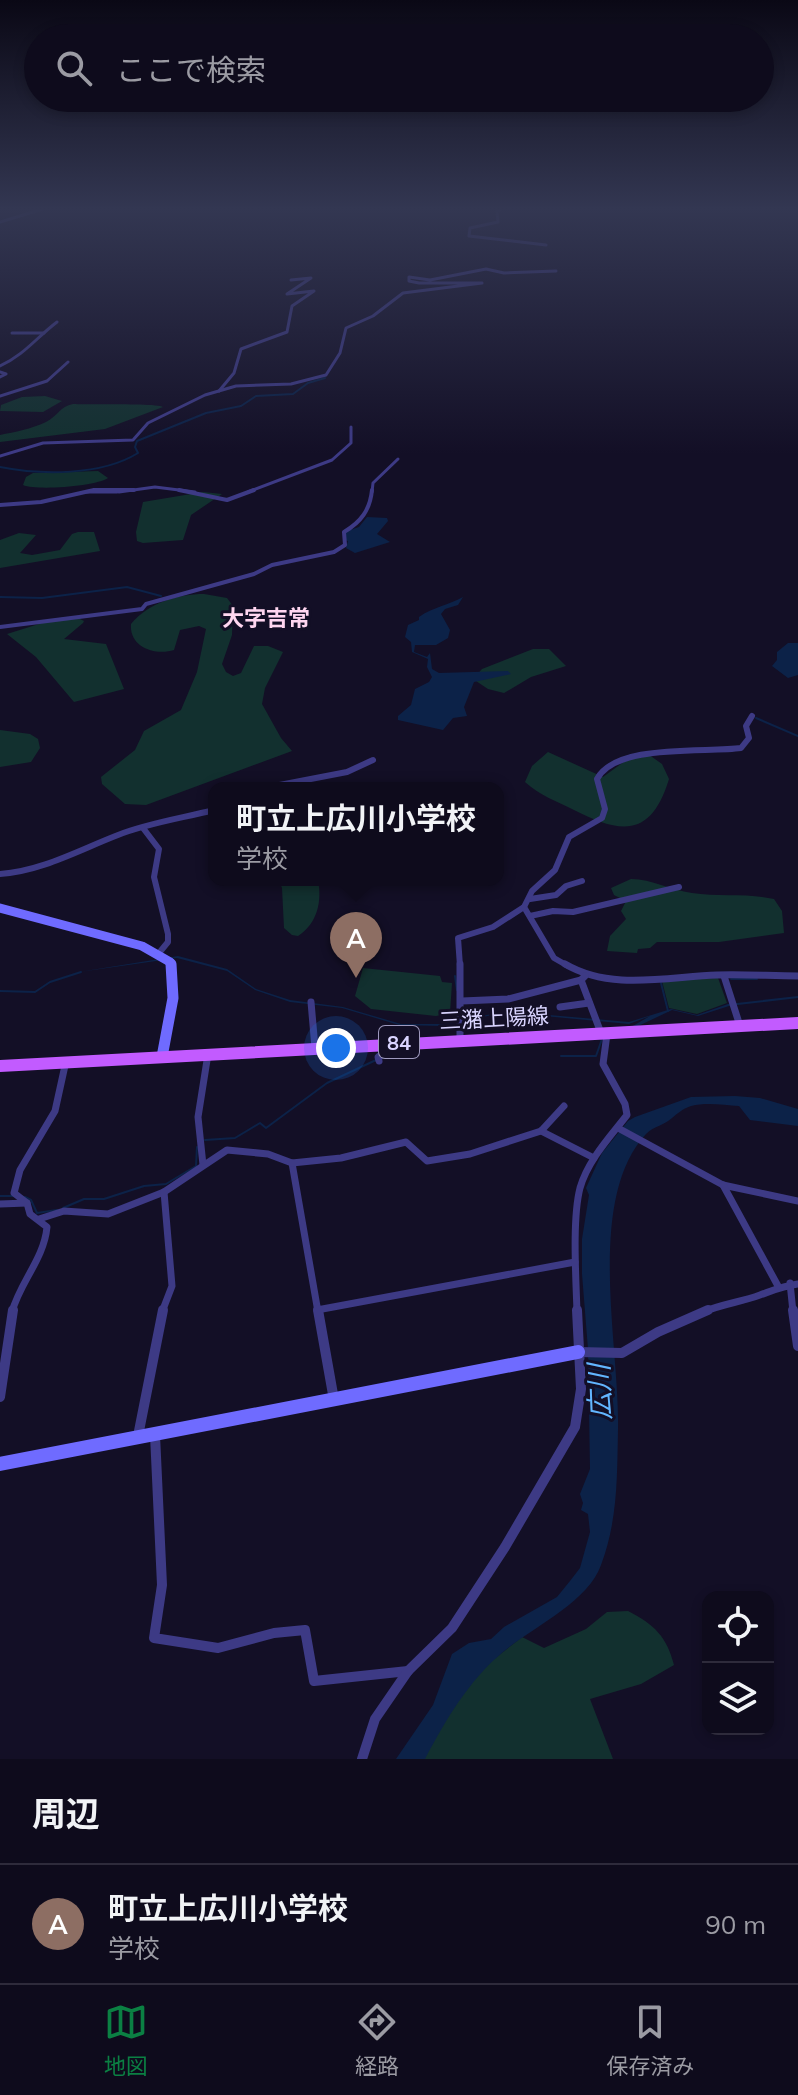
<!DOCTYPE html>
<html lang="ja">
<meta charset="utf-8">
<style>
:root{--surface:#0e0b1c;--page:#171425;--text:#f1f3f6;--muted:#9b9ba3;--line:#2e2b3b;--accent:#0b8043}
body{margin:0;font-family:Mulish,"Noto Sans JP",sans-serif;background:var(--page);color:var(--text)}
.controls{position:absolute;right:24px;bottom:24px;display:grid;overflow:hidden;border-radius:16px;box-shadow:0 4px 12px #0003}
.controls button{width:72px;height:72px;display:grid;place-items:center;padding:0;border:0;border-bottom:2px solid var(--line);background:var(--surface);color:var(--text);font:40px sans-serif}
.you{position:absolute;left:336px;top:1048px;width:28px;height:28px;margin:-20px;border:6px solid #fff;border-radius:50%;background:#1a73e8;box-shadow:0 0 0 12px #1a73e833}
.badge{display:grid;place-items:center;width:52px;height:52px;border-radius:50%;background:var(--accent);color:#fff;font-size:26px;font-weight:700}
.pin{position:absolute;translate:-50% -66px;filter:drop-shadow(0 2px 4px #0008)}
.pin::after{content:'';position:absolute;top:42px;width:28px;height:24px;background:inherit;clip-path:polygon(0 0,100% 0,50% 100%)}
.popup{position:absolute;left:208px;top:782px;width:296px;height:104px;box-sizing:border-box;display:grid;place-content:center;border-radius:16px;background:var(--surface);filter:drop-shadow(0 2px 6px #0005);font-size:26px;white-space:nowrap;color:var(--muted)}
.popup b{font-size:30px;color:var(--text)}
.popup::after{content:'';position:absolute;left:50%;top:100%;margin-left:-16px;border:16px solid transparent;border-top-color:var(--surface)}
.list{margin:0;padding:0;list-style:none}
h2{display:flex;justify-content:space-between;align-items:center;height:104px;margin:0;padding:0 32px;font-size:34px}
h2 small{font-size:26px;font-weight:400;color:var(--muted)}
.list li{display:grid;grid-template-columns:52px 1fr auto;gap:24px;align-items:center;box-sizing:border-box;height:120px;padding:0 32px;border-top:2px solid var(--line)}
.list b{display:block;font-size:30px;white-space:nowrap}
.list p{margin:0;font-size:26px;white-space:nowrap;color:var(--muted)}
.list em{font-size:26px;font-style:normal;color:var(--muted)}
.icon{flex:none;width:44px;height:44px;fill:none;stroke:currentColor;stroke-width:2;stroke-linecap:round;stroke-linejoin:round}
.map{position:relative;flex:none;width:798px;height:1759px;overflow:hidden}
.search{position:absolute;background:var(--surface);box-shadow:0 4px 12px #0003;left:24px;right:24px;top:24px;height:88px;display:flex;align-items:center;gap:20px;box-sizing:border-box;padding:0 28px;border-radius:44px;color:var(--muted);font-size:30px}
.sheet{height:224px;background:var(--surface)}
nav{display:flex;justify-content:space-around;align-items:center;box-sizing:border-box;height:112px;border-top:2px solid var(--line);background:var(--surface);font-size:22px;color:var(--muted)}
nav a{display:grid;justify-items:center;gap:4px}
nav .on{color:var(--accent)}
.map>svg:first-child{display:block}
.green{fill:#12302f}
.water{fill:#0c2248}
.lines{fill:none;stroke-linecap:round;stroke-linejoin:round}
.stream{stroke:#0c2248;stroke-width:2}
.street-far4{stroke:#3d3a85;stroke-width:3}
.street-far3{stroke:#3d3a85;stroke-width:4}
.street-far2{stroke:#3d3a85;stroke-width:6}
.street-far1{stroke:#3d3a85;stroke-width:7}
.street{stroke:#3d3a85;stroke-width:10}
.secondary-far2{stroke:#6f6bff;stroke-width:9}
.secondary-far1{stroke:#6f6bff;stroke-width:11}
.secondary{stroke:#6f6bff;stroke-width:14}
.primary{stroke:#c25bff;stroke-width:12}
.labels{text-anchor:middle;dominant-baseline:central;stroke-width:6;stroke-linejoin:round;paint-order:stroke}
.shield{fill:#130f26;stroke:#9e99be;stroke-width:2}
.shield-label{font-size:20px;font-weight:bold;fill:#d9d4ff}
.far-quarter-label{font-size:22px;font-weight:bold;fill:#ffd6f0;stroke:#130f26}
.street-label{font-size:22px;fill:#d9d4ff;stroke:#130f26}
.near-water-label{font-size:28px;font-style:italic;fill:#62b6ff;stroke:#130f26}
</style>
<div class="map">
<svg width="798" height="1759" viewBox="0 0 798 1759">
<rect width="100%" height="100%" fill="#130f26"/>
<g class="green">
<polygon points="45,396 62,401 43,412 0,411 1,405 22,397"/>
<path d="M 73,404 C 88,405 156,403 163,407 L 105,429 L 0,442 L 0,435 C 15,432 31,429 46,422 C 57,417 60,406 73,404 Z"/>
<path d="M 98,471 L 108,478 C 97,486 37,491 23,485 L 26,477 L 33,473 Z"/>
<polygon points="203,492 222,494 191,515 183,540 143,543 137,541 136,532 143,502"/>
<polygon points="78,532 94,532 100,551 0,568 0,540 19,533 36,535 20,553 32,555 60,550 72,534"/>
<path d="M 204,594 L 227,598 L 233,606 L 232,635 L 222,664 L 226,672 L 233,676 L 241,673 L 254,646 L 268,646 L 283,652 L 265,688 L 262,704 L 281,738 L 292,751 L 146,805 L 125,804 L 102,784 L 101,777 L 135,750 L 144,731 L 181,710 L 197,672 L 206,629 L 199,626 L 180,630 L 174,650 C 155,656 129,647 131,624 C 148,603 178,594 204,594 Z"/>
<polygon points="76,617 84,621 83,623 64,639 106,644 124,689 74,702 36,657 7,634 58,618"/>
<polygon points="533,649 549,649 566,666 531,677 504,693 488,689 473,679 482,669"/>
<polygon points="0,730 30,734 38,739 40,748 31,762 0,767"/>
<path d="M 548,752 L 603,777 L 636,753 L 645,752 L 662,764 L 669,779 C 651,838 621,834 574,810 C 558,802 539,795 525,782 L 532,766 Z"/>
<path d="M 631,879 C 652,879 670,890 692,893 C 719,897 748,893 774,899 L 782,911 L 784,933 L 719,942 L 657,942 L 650,948 L 638,949 L 637,953 L 607,951 L 610,936 L 626,919 L 621,911 L 626,901 L 614,895 L 611,888 Z"/>
<path d="M 279,880 L 318,880 C 322,901 318,923 298,936 L 292,935 L 284,928 L 282,888 Z"/>
<polygon points="363,968 440,976 442,982 452,983 450,1013 436,1016 371,1009 355,996"/>
<polygon points="718,978 727,1003 697,1014 669,1008 662,981"/>
<path d="M 628,1611 C 654,1624 667,1637 674,1665 L 641,1684 L 590,1699 L 613,1759 L 421,1759 L 448,1695 L 522,1637 L 544,1648 L 586,1629 L 607,1612 Z"/>
</g>
<g class="water">
<polygon points="367,517 387,518 388,521 377,534 390,542 355,553 346,548 348,541 345,540 344,532 359,527"/>
<path d="M 463,597 L 458,605 L 445,609 L 441,614 L 450,630 L 448,638 L 436,645 L 415,645 L 414,652 L 427,657 L 430,653 L 432,669 L 439,673 L 508,671 L 511,674 L 474,682 L 464,707 L 467,716 L 453,718 L 443,730 L 398,720 L 398,716 L 411,705 L 415,689 L 429,682 L 432,677 L 427,667 L 428,659 L 412,652 L 411,642 L 405,637 L 408,625 L 419,620 L 419,617 C 433,607 449,605 463,597 Z"/>
<polygon points="788,643 798,643 798,675 788,678 772,666 777,660 777,652"/>
<polygon points="178,956 227,969 256,989 290,1000 343,1007 401,1024 442,1024 492,1014 516,1019 538,1014 629,1022 671,1009 697,1015 728,1004 798,996 798,998 729,1006 698,1016 672,1010 634,1028 470,1036 631,1027 650,1016 629,1024 544,1016 516,1020 492,1015 442,1026 399,1025 342,1008 290,1002 255,990 227,971 177,958 79,972"/>
<path d="M 735,1096 L 760,1098 L 798,1109 L 798,1126 L 750,1120 L 739,1106 C 724,1105 706,1102 691,1106 C 682,1109 677,1114 672,1118 C 665,1125 654,1126 646,1134 C 585,1200 620,1347 618,1429 C 617,1476 618,1520 601,1565 C 588,1602 533,1627 503,1652 C 469,1680 445,1721 425,1759 L 396,1759 L 433,1705 L 452,1654 L 469,1643 L 491,1639 L 504,1627 L 557,1597 L 570,1581 L 580,1568 L 590,1532 L 588,1514 L 581,1510 L 583,1503 L 580,1494 L 590,1469 L 588,1349 L 582,1274 L 582,1239 L 589,1195 L 586,1188 L 602,1153 L 628,1121 L 635,1117 L 691,1097 Z"/>
</g>
<g class="lines">
<g class="stream">
<path d="M 0,467 C 41,475 101,476 138,453 L 135,447 L 137,441 L 206,413 L 241,406 L 256,396 L 293,394 L 308,383 L 325,378"/>
<polyline points="0,597 42,598 127,587 161,596"/>
<polyline points="756,718 798,736"/>
<polyline points="455,976 457,990"/>
<polyline points="731,979 757,979"/>
<polyline points="661,983 668,1011"/>
<polyline points="0,991 35,992 50,982 81,972"/>
<polyline points="561,1056 596,1056 602,1039"/>
<polyline points="382,1058 397,1050"/>
<polyline points="205,1140 235,1138 260,1123 266,1128 327,1083 376,1060"/>
<polyline points="0,1196 15,1196"/>
<polyline points="25,1197 31,1200 37,1213 57,1210"/>
<polyline points="63,1208 84,1199 104,1199 144,1186 166,1184 196,1166 197,1147"/>
</g>
<g class="street-far4">
<polyline points="503,208 497,211 498,222 470,228 469,236 546,245"/>
<polyline points="0,222 46,208"/>
<polyline points="12,333 44,333"/>
<path d="M 0,366 C 24,355 36,338 57,322"/>
<polyline points="0,372 6,374 0,377"/>
<polyline points="219,391 234,373 241,349 287,332 292,306 314,291 287,294 311,278 291,280"/>
<polyline points="0,396 47,381 68,362"/>
<polyline points="0,456 43,443 133,440 148,423 205,395 236,386 291,384 326,375 340,353 346,328 373,316 403,293 482,283 419,283 409,281 409,277 430,280 486,269 504,273 556,271"/>
<polyline points="86,492 117,492"/>
<polyline points="119,492 155,487 195,492"/>
<polyline points="248,492 332,460 351,443 351,427"/>
<polyline points="372,492 373,483 398,459"/>
</g>
<g class="street-far3">
<polyline points="179,490 227,500 254,490"/>
<polyline points="0,505 41,502 94,490 134,490"/>
<path d="M 0,627 L 142,609 L 146,604 L 254,574 L 272,565 L 334,552 L 345,545 L 344,532 C 361,522 370,510 372,490"/>
</g>
<g class="street-far2">
<polyline points="264,788 347,772 373,760"/>
<polyline points="143,828 159,849 154,877 168,934 168,942 159,953"/>
<path d="M 0,874 C 42,871 79,850 118,835 C 148,823 183,818 214,810"/>
<polyline points="530,899 556,895 566,886 582,881"/>
<polyline points="524,907 554,958 568,966"/>
<polyline points="530,916 553,911 573,912 679,887"/>
<path d="M 460,966 L 458,938 L 493,927 L 524,907 L 532,891 L 555,870 L 569,837 L 602,818 L 605,809 L 597,779 C 616,743 705,753 741,748 L 749,738 L 746,726 L 752,716"/>
</g>
<g class="street-far1">
<polyline points="460,964 460,1040"/>
<path d="M 565,964 C 611,991 666,977 717,975 C 744,974 771,976 798,976"/>
<polyline points="724,976 740,1026"/>
<polyline points="581,980 601,1033"/>
<polyline points="462,1001 508,999 581,980 585,976"/>
<polyline points="311,1002 315,1048"/>
<polyline points="560,1007 589,1003"/>
<polyline points="379,1061 378,1057 392,1048"/>
<polyline points="618,1128 723,1185 798,1201"/>
<polyline points="541,1131 594,1158"/>
<polyline points="292,1163 318,1312"/>
<polyline points="203,1165 198,1117 208,1054"/>
<polyline points="723,1185 778,1286"/>
<polyline points="0,1204 27,1203"/>
<polyline points="39,1219 64,1211 108,1214 164,1192 227,1150 268,1154 292,1163 341,1158 406,1142 427,1161 470,1154 541,1131 564,1106"/>
<polyline points="790,1283 793,1312"/>
<polyline points="317,1310 575,1262"/>
<path d="M 12,1312 C 20,1282 44,1259 47,1227 L 30,1214 L 27,1203 L 14,1193 L 20,1170 L 55,1111 L 66,1061"/>
<polyline points="162,1312 172,1286 164,1192"/>
<path d="M 577,1312 C 576,1279 572,1219 580,1188 C 588,1160 610,1137 627,1115 L 625,1104 L 603,1064 L 607,1034"/>
<path d="M 703,1312 C 722,1304 741,1302 760,1295 C 774,1290 783,1286 798,1284"/>
</g>
<g class="street">
<polyline points="318,1310 334,1400"/>
<polyline points="793,1310 798,1346"/>
<polyline points="578,1352 622,1353 658,1332 708,1310"/>
<polyline points="0,1397 13,1310"/>
<polyline points="155,1435 162,1585 154,1638 218,1648 274,1633 305,1630 314,1681 408,1671"/>
<polyline points="138,1436 163,1310"/>
<polyline points="362,1759 375,1719 408,1671 452,1628 505,1547 575,1427 581,1389 577,1310"/>
</g>
<polyline class="secondary-far2" points="0,908 142,946 170,962 171,966"/>
<polyline class="secondary-far1" points="162,1057 173,998 171,964"/>
<polyline class="secondary" points="0,1464 578,1352"/>
<polyline class="primary" points="0,1066 798,1023"/>
</g>
<linearGradient id="sky" x2="0" y2="1"><stop stop-color="#0a0815"/><stop offset="0.46" stop-color="#333752"/><stop offset="1" stop-color="#333752" stop-opacity="0"/></linearGradient>
<rect width="798" height="454" fill="url(#sky)"/>
<g class="labels">
<rect class="shield" x="379" y="1026" width="40" height="32" rx="6"/>
<g class="shield-label">
<text x="399" y="1042">84</text>
</g>
<g class="far-quarter-label">
<text x="266" y="618">大字吉常</text>
</g>
<g class="street-label">
<text transform="translate(494 1018) rotate(-3)">三潴上陽線</text>
</g>
<g class="near-water-label">
<text transform="translate(599 1392) rotate(-92)">広川</text>
</g>
</g>
</svg>
<div class="controls">
<button><svg class="icon" aria-label="locate" viewBox="0 0 24 24"><circle cx="12" cy="12" r="6"/><path d="M12 2v4M12 18v4M2 12h4M18 12h4"/></svg></button>
<button><svg class="icon" aria-label="layers" viewBox="0 0 24 24"><path d="M12 4l9 5-9 5-9-5zM3 14l9 5 9-5"/></svg></button>
</div>
<div class="you"></div>
<div class="pin badge" style="left:356px;top:978px;background:#8d6e63">A</div>
<div class="popup"><b>町立上広川小学校</b>学校</div>
<div class="search"><svg class="icon" aria-label="search" viewBox="0 0 24 24"><circle cx="10" cy="10" r="6"/><path d="M15 15l6 6"/></svg>ここで検索</div>
</div>
<section class="sheet">
<h2>周辺<small></small></h2>
<ul class="list">
<li><span class="badge" style="background:#8d6e63">A</span><div><b>町立上広川小学校</b><p>学校</p></div><em>90 m</em></li>
</ul>
</section>
<nav>
<a class="on"><svg class="icon" aria-label="map" viewBox="0 0 24 24"><path d="M3 6l6-2 6 2 6-2v14l-6 2-6-2-6 2zM9 4v14M15 6v14"/></svg>地図</a>
<a><svg class="icon" aria-label="directions" viewBox="0 0 24 24"><path d="M12 3l9 9-9 9-9-9zM9 14v-3h6M13 9l2 2-2 2"/></svg>経路</a>
<a><svg class="icon" aria-label="saved" viewBox="0 0 24 24"><path d="M7 4h10v16l-5-4-5 4z"/></svg>保存済み</a>
</nav>
